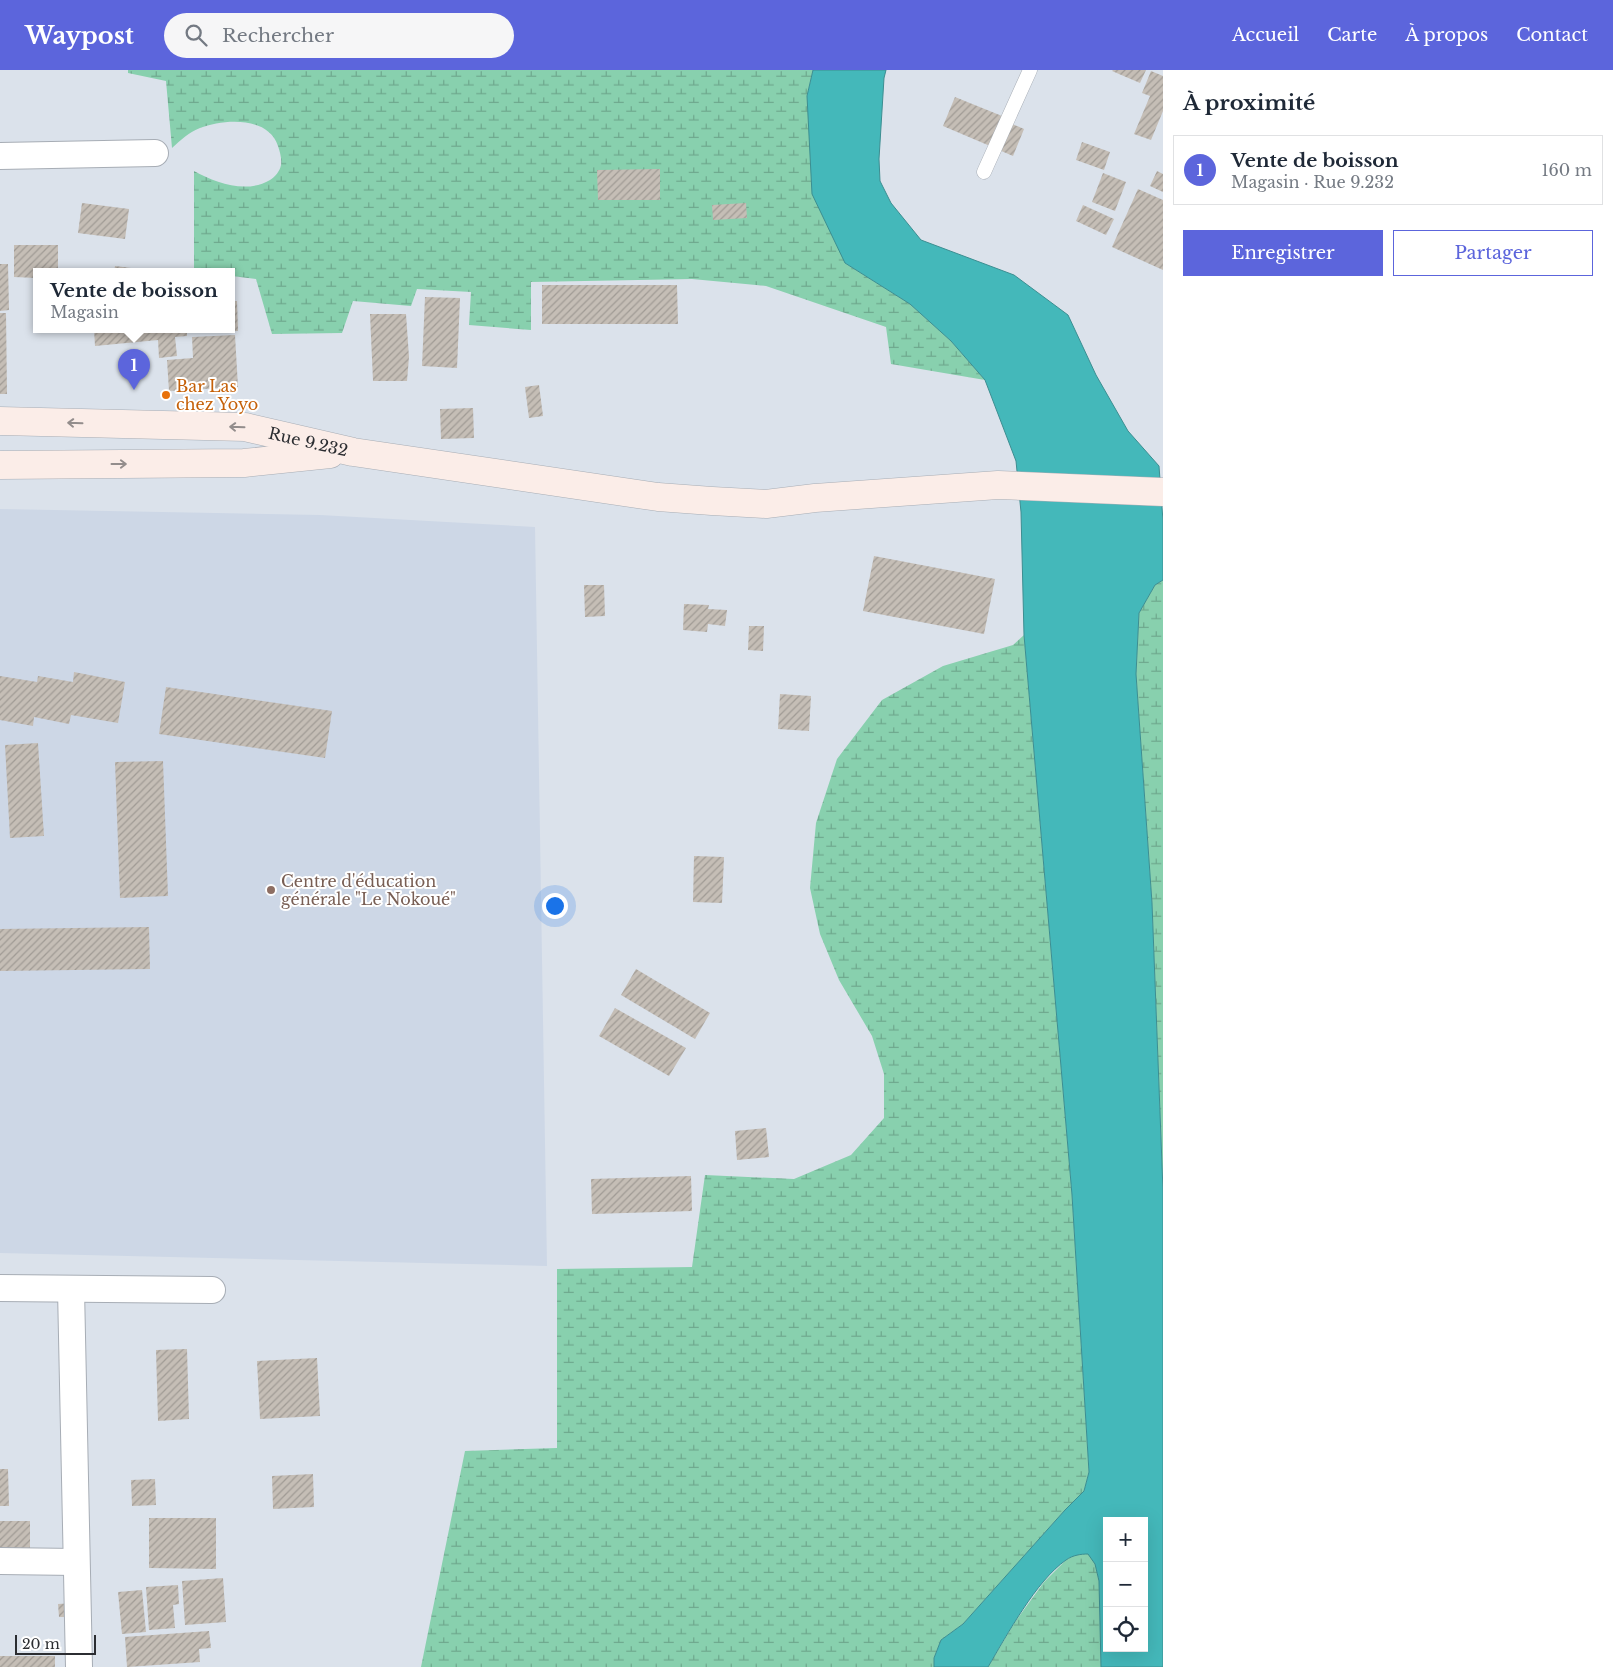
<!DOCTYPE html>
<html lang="fr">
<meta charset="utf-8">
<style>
:root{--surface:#fff;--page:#f6f6f7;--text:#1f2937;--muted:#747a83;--line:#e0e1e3;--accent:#5c65dc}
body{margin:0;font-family:"Libre Baskerville",serif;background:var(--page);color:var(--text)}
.controls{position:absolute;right:15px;bottom:15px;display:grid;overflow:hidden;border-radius:0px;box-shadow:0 5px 20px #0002}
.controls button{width:45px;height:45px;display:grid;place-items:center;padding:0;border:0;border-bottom:1px solid var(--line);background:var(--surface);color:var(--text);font:25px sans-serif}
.scale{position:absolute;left:15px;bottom:12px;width:81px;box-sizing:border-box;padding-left:5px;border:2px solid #2b2d31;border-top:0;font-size:14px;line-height:18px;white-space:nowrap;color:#2b2d31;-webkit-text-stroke:4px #fff;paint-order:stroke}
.you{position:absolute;left:554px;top:835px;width:18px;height:18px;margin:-12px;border:4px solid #fff;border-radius:50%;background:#1a73e8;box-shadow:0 0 0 8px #1a73e833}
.badge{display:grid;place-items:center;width:32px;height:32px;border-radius:50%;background:var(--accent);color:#fff;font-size:16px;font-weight:700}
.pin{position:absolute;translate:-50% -41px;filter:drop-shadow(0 1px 2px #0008)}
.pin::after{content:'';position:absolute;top:26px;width:18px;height:15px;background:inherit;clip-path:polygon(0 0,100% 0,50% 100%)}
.popup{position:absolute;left:33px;top:198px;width:202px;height:65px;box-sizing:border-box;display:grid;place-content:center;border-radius:0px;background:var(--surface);filter:drop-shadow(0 1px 4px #0005);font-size:16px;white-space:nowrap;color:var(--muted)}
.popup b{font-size:19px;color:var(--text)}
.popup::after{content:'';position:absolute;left:50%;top:100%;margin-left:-10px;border:10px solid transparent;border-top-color:var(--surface)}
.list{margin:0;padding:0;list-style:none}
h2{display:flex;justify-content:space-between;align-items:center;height:65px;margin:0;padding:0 20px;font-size:21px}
h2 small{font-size:16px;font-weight:400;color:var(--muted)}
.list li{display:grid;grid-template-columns:32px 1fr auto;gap:15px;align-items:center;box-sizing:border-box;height:70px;margin:0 10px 10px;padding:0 10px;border:1px solid var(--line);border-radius:0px}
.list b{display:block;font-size:19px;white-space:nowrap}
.list p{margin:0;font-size:16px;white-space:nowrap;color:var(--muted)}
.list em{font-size:16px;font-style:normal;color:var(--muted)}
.actions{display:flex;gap:10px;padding:15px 20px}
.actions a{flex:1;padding:11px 0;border:1px solid var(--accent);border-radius:0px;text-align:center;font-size:18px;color:var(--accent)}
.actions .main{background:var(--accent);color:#fff}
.icon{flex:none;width:28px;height:28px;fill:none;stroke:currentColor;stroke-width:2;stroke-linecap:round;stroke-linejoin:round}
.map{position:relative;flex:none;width:1163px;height:1597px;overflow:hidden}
header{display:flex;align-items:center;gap:30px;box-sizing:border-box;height:70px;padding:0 25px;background:var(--accent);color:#fff}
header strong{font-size:24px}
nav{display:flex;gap:28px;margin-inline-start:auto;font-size:18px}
.search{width:350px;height:45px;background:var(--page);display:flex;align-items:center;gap:12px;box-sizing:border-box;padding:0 18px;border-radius:28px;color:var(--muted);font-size:19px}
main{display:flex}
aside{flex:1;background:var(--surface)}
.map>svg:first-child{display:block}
.built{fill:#cdd7e6}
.wetland{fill:url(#wetland-marsh)}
.water{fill:#44b8ba;stroke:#3c8e91;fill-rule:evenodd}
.building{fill:url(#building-hatch)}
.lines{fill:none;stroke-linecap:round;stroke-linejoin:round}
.lane-casing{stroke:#a7adb5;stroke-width:15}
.street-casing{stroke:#a7adb5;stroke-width:28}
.secondary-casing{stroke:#a7adb5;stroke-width:29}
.lane{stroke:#fff;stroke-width:14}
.street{stroke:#fff;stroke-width:26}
.secondary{stroke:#fbede8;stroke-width:28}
.oneway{stroke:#938d8c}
.food-dot{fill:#e8710a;stroke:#fff;stroke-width:2}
.education-dot{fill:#8d6e63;stroke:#fff;stroke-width:2}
.labels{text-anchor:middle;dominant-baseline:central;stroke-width:4;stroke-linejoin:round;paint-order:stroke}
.food-label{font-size:16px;fill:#c56008;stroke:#fff;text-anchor:start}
.street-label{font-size:16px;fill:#2b2d31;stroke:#fff}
.education-label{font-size:16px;fill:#785e54;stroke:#fff;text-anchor:start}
</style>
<header>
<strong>Waypost</strong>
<div class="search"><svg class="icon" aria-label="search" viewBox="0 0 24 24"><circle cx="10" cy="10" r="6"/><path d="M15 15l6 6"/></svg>Rechercher</div>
<nav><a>Accueil</a><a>Carte</a><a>À propos</a><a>Contact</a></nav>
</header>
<main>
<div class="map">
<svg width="1163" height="1597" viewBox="0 0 1163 1597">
<defs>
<pattern id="wetland-marsh" width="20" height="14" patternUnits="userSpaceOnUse" patternTransform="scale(1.25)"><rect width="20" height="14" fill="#88d0ae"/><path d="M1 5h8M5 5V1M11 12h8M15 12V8" fill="none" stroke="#6fa98e"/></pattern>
<pattern id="building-hatch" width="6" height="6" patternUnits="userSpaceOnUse" patternTransform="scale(1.25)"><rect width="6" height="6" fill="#c5beb6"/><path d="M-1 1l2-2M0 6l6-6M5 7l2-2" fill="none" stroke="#a09b95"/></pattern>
</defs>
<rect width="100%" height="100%" fill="#dbe2eb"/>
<polygon class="built" points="0,439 320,445 535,457 547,1196 0,1183"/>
<g class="wetland">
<path d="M 128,0 L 813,0 L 807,26 L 845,193 L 910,234 L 951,271 L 985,310 L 891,294 L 886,257 L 766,216 L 692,209 L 531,212 L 531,260 L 469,255 L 471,222 L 417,219 L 411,236 L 353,231 L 342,263 L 272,264 L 256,209 L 232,206 L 232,201 L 194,201 L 194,101 C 216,113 246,124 270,110 C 275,107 280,101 281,95 C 282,89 280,82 278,76 C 268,46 224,49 200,58 C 189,62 181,70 172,78 L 166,11 L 128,3 Z"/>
<polygon points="1163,510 1163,1121 1152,833 1136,604 1139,543 1155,515"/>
<polygon points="1024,565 1072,1125 1089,1402 1084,1421 1065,1440 963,1554 941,1570 934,1588 934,1597 421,1597 465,1381 557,1378 557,1199 692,1197 705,1105 794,1109 851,1085 884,1048 884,1004 872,966 839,910 820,864 810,818 816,753 837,689 882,630 943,596 1013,575"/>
<polygon points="1078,1484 1089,1484 1095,1494 1099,1511 1101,1597 988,1597 1015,1552 1044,1512 1067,1489"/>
</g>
<path class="water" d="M 813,0 L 886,0 L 884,8 L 879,89 L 880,111 L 891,133 L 921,170 L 1014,205 L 1068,245 L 1096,305 L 1128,361 L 1159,396 L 1163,451 L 1163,510 L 1155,515 L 1139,543 L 1136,604 L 1152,833 L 1163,1121 L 1163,1597 L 1101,1597 L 1099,1511 L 1095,1494 L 1088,1484 C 1081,1484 1073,1485 1066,1490 C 1036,1511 1007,1565 988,1597 L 934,1597 L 934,1588 L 941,1570 L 963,1554 L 1065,1440 L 1084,1421 L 1089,1402 L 1072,1125 L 1024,565 L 1021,442 L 1016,391 L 985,310 L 951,271 L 910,234 L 845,193 L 812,124 L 807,26 ZM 1107,1451 L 1144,1451 L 1144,1578 L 1107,1578 Z"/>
<g class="building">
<polygon points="1113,0 1146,0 1140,13 1112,1"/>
<polygon points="1151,1 1163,6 1163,41 1151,70 1134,64 1150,26 1142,23"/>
<polygon points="955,27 1002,46 990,76 943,56"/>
<polygon points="1010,53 1024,59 1013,86 999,80"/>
<polygon points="1082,72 1110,82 1104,100 1076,90"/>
<polygon points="660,99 660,130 598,130 597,100"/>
<polygon points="1157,101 1163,104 1163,122 1150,116"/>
<polygon points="1103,103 1126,112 1115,141 1092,132"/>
<polygon points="1138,119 1163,130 1163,200 1112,177"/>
<polygon points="82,133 129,139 125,169 78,163"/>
<polygon points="746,133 747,148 713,150 712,135"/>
<polygon points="1083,135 1114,149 1106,165 1076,151"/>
<polygon points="14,175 58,175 58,201 36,201 36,208 14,207"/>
<polygon points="0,194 8,194 9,240 0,241"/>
<polygon points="115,196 131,198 131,201 114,201"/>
<polygon points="542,215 677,215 678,254 542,254"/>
<polygon points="425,227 460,228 457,298 422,296"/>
<polygon points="232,231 237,231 238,261 198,263 197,259 232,259"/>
<polygon points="0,243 6,243 7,324 0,324"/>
<polygon points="370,244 406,244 409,287 407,311 373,311"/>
<polygon points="94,259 187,259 187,266 175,267 177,286 159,288 158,270 95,276"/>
<polygon points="235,265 238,317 169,321 167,290 193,288 192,267"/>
<polygon points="539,315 543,346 529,348 525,317"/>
<polygon points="473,338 474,368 441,369 440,339"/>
<polygon points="874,486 995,509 984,564 863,541"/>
<polygon points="584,515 604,515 605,546 585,547"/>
<polygon points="684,534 709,535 708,539 727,540 725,556 708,554 707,562 683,560"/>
<polygon points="749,556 764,556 763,581 748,580"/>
<polygon points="74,602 125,612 118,653 71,645 69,654 34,647 33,656 0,650 0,606 37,612 38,606 73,612"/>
<polygon points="166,617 332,641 325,688 159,664"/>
<polygon points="780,624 811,626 809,661 778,659"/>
<polygon points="38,673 44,766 10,768 5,675"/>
<polygon points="163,691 168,826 120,828 115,692"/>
<polygon points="694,786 724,787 722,833 693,832"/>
<polygon points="149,857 150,899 0,901 0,859"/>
<polygon points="636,899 710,943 695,969 621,925"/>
<polygon points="615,938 686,978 669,1006 599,966"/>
<polygon points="766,1058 769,1087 737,1090 735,1061"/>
<polygon points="691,1106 692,1141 592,1144 591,1109"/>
<polygon points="187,1279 189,1349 158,1351 156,1280"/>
<polygon points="317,1288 320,1346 260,1349 257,1291"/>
<polygon points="0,1399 8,1399 9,1436 0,1436"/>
<polygon points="313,1404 314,1437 273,1439 272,1406"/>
<polygon points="155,1409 156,1435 132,1436 131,1410"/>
<polygon points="149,1448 216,1448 216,1499 149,1498"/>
<polygon points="0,1451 30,1451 30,1482 0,1483"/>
<polygon points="223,1508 226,1552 185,1555 182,1511"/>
<polygon points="178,1515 179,1534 173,1535 175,1558 149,1560 146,1517"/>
<polygon points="142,1520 146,1562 122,1564 118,1522"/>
<polygon points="73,1533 73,1547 59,1547 58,1534"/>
<polygon points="209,1561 211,1578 199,1579 200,1592 127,1597 125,1567"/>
<rect x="0" y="1586" width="55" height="11"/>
</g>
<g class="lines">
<defs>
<polyline id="lane" points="984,102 1030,0"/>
<g id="street">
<polyline points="0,86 155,83"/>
<polyline points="0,1218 212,1220"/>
<polyline points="71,1219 79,1597"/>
<polyline points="0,1491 76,1492"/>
</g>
<g id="secondary">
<path id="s1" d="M 0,351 L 245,357 L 353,382 L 658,427 L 712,431 L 766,434 L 815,428 L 998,415 L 1163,422"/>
<polyline points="0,395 244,393 330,384"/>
</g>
</defs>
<use href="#lane" class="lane-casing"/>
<use href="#street" class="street-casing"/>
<use href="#secondary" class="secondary-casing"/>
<use href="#lane" class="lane"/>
<use href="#street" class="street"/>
<use href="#secondary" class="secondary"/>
</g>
<defs><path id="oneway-shaft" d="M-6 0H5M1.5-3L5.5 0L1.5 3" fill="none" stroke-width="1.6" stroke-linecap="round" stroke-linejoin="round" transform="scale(1.25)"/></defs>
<g class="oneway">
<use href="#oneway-shaft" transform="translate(75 353) rotate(-178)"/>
<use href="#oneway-shaft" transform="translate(237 357) rotate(-178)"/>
<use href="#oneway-shaft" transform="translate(119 394)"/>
</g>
<circle class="food-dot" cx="166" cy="325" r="5"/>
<circle class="education-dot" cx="271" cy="820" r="5"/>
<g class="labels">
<g class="food-label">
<text x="176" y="316">Bar Las<tspan x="176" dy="18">chez Yoyo</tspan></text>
</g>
<g class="street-label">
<text stroke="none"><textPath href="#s1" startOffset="310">Rue 9.232</textPath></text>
</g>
<g class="education-label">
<text x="281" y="811">Centre d'éducation<tspan x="281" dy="18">générale "Le Nokoué"</tspan></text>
</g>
</g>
</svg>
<div class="controls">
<button>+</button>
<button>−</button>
<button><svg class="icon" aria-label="locate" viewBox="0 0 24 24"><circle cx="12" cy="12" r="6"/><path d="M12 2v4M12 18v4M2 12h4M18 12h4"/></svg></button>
</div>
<div class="scale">20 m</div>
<div class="you"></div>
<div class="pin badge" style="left:134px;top:320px">1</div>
<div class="popup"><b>Vente de boisson</b>Magasin</div>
</div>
<aside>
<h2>À proximité<small></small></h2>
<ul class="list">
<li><span class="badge">1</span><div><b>Vente de boisson</b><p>Magasin · Rue 9.232</p></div><em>160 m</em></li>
</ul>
<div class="actions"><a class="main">Enregistrer</a><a>Partager</a></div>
</aside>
</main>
